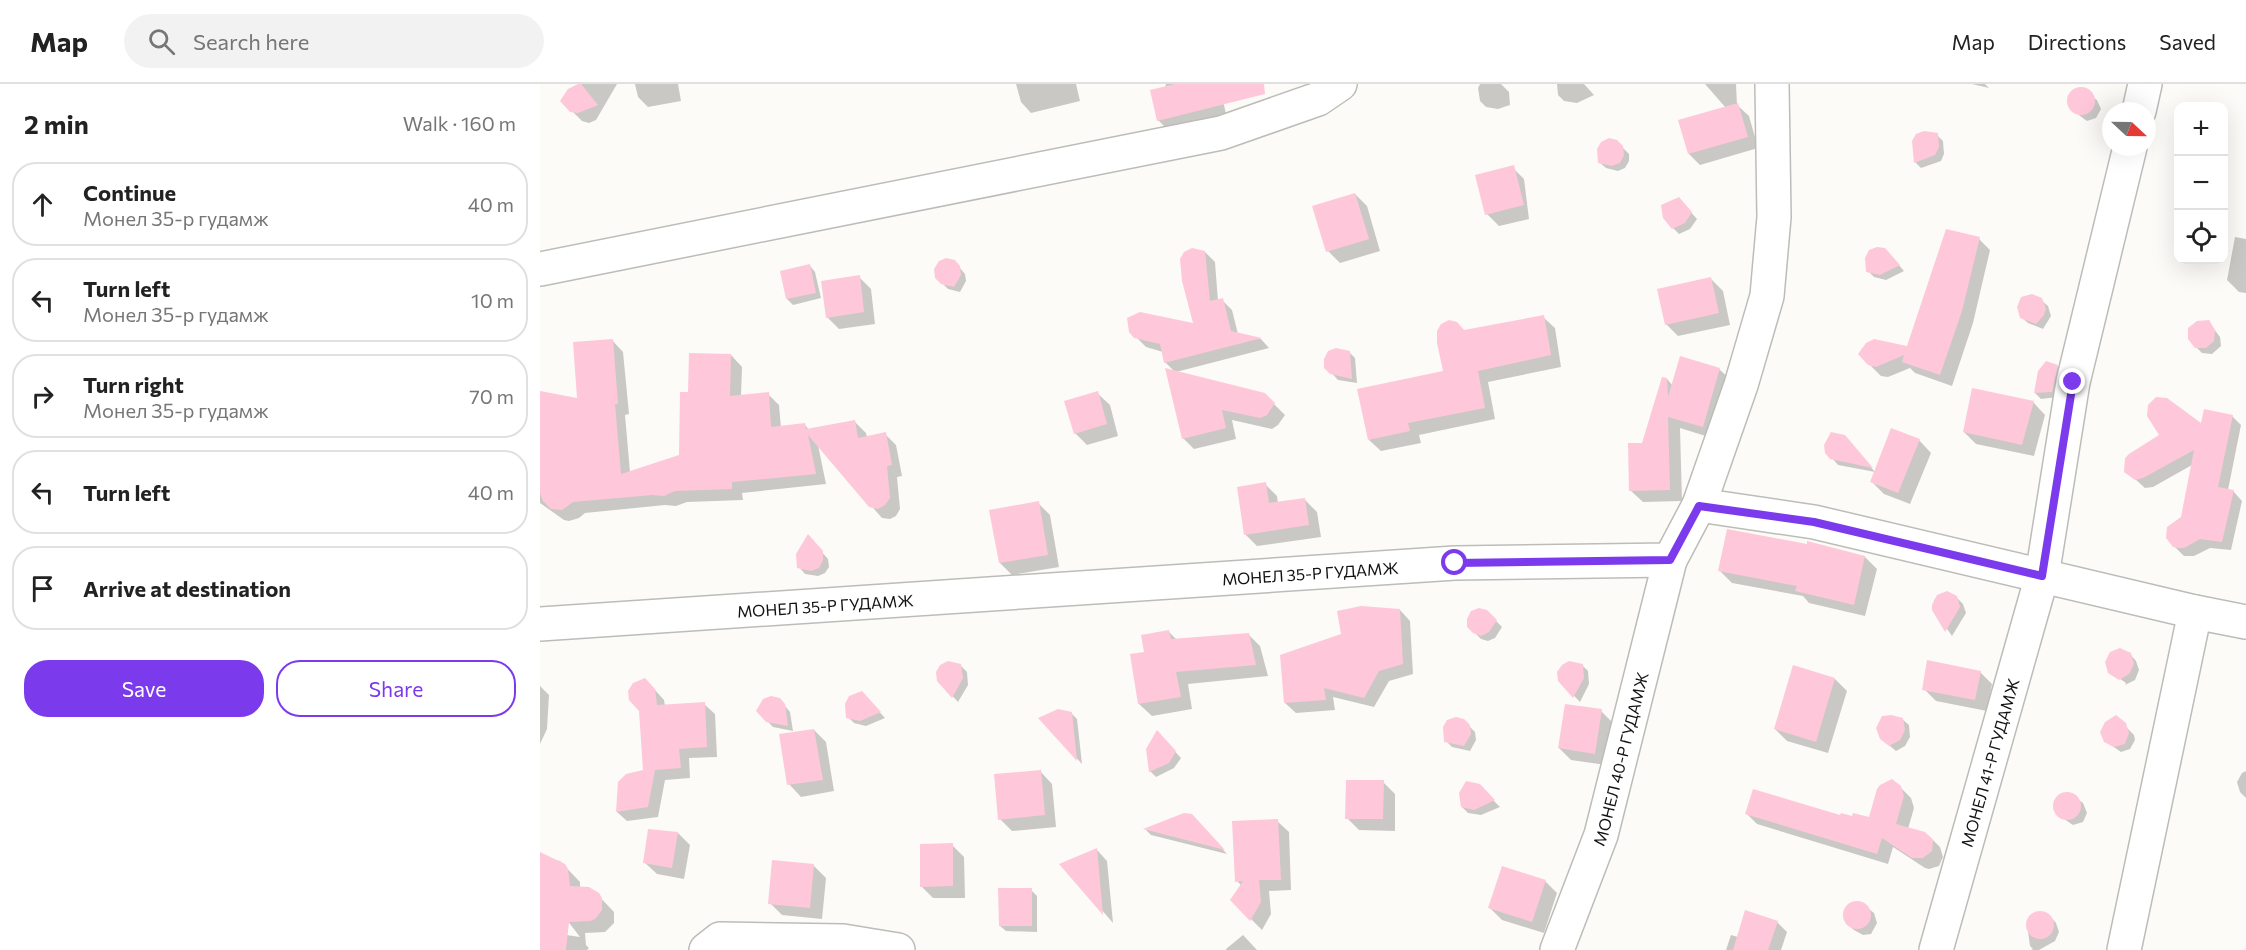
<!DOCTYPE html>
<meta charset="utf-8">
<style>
:root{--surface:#fff;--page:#f2f2f2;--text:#222;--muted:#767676;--line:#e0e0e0;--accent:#7c3aed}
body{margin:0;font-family:Commissioner,sans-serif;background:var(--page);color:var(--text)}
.controls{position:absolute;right:18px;top:18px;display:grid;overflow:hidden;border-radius:12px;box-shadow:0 6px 24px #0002}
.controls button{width:54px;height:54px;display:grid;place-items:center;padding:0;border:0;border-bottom:2px solid var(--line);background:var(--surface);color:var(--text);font:30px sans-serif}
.compass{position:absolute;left:1562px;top:18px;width:54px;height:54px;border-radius:50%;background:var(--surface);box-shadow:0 6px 24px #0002;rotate:112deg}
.stop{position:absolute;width:18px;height:18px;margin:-14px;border:4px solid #7c3aed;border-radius:50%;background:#fff}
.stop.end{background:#7c3aed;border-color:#fff;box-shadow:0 2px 6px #0008}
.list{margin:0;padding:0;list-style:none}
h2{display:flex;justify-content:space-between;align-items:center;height:78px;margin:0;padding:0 24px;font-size:26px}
h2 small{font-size:20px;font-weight:400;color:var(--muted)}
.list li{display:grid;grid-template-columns:39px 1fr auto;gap:18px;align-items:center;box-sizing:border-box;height:84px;margin:0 12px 12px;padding:0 12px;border:2px solid var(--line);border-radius:24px}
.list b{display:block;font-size:22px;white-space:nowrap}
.list p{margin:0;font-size:20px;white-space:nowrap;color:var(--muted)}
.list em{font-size:20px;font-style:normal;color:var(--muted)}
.actions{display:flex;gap:12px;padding:18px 24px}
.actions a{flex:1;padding:14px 0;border:2px solid var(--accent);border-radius:24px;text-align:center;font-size:21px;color:var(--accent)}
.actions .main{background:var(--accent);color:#fff}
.icon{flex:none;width:33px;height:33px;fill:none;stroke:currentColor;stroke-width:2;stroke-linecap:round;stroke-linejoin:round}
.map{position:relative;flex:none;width:1706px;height:866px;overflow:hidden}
header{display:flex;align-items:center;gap:36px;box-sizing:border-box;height:84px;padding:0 30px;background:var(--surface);border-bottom:2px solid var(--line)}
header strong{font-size:28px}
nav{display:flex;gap:33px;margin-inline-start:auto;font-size:21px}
.search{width:420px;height:54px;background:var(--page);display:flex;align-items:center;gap:15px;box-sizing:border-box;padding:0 21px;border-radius:33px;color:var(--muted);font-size:22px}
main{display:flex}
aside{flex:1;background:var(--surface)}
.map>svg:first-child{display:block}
.shadow{fill:#0003}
.building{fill:#fec8da}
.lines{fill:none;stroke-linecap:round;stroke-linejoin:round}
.minor-casing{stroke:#bcbcb8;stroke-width:36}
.minor{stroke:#fff;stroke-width:33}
.route{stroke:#7c3aed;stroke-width:8}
.labels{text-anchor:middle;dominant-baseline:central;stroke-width:6;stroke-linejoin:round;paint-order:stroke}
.street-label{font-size:16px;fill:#131211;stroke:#fff}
</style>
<header>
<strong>Map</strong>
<div class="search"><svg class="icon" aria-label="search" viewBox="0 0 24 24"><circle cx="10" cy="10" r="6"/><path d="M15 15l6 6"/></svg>Search here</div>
<nav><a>Map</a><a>Directions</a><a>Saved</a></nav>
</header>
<main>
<aside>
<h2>2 min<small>Walk · 160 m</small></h2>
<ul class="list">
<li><svg class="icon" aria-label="ahead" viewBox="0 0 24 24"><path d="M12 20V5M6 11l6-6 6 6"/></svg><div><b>Continue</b><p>Монел 35-р гудамж</p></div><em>40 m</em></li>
<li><svg class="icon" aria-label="left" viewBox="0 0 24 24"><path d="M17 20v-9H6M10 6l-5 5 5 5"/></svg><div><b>Turn left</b><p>Монел 35-р гудамж</p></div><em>10 m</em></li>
<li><svg class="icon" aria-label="right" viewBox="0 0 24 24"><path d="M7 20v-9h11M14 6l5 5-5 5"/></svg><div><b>Turn right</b><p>Монел 35-р гудамж</p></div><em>70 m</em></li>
<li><svg class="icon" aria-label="left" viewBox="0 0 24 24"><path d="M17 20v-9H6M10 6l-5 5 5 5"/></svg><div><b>Turn left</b></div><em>40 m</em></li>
<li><svg class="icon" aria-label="arrive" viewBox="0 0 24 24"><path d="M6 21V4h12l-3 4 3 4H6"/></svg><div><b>Arrive at destination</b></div></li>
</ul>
<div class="actions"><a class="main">Save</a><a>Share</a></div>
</aside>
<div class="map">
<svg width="1706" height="866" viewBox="0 0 1706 866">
<rect width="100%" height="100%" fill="#fcfbf7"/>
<g class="shadow">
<polygon points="42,0 77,0 56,36 49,39 42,37 31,26 29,6"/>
<polygon points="95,0 138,0 141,17 108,23 98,13"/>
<polygon points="476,0 536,0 540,17 491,29 481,18"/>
<polygon points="626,0 679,0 687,34 630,48 618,36"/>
<polygon points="940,0 961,0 969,8 970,21 958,25 946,23 940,17 938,4"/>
<polygon points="1017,0 1044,0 1054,11 1037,19 1024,17 1018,11"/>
<polygon points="1165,0 1196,0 1197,21 1209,32 1218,64 1160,81 1149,70 1186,24"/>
<polygon points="1432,0 1445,0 1449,4"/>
<polygon points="1534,5 1542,5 1557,16 1561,25 1556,34 1547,37 1532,26 1528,17"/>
<polygon points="1397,51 1403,57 1404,70 1401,77 1381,84 1376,79 1373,58"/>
<polygon points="1076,57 1089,70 1089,77 1085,84 1078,87 1066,84 1059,78"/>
<polygon points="972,83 984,95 989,135 959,142 947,130"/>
<polygon points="815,110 827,122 840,167 800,179 788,167"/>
<polygon points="1139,115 1157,135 1150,145 1139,150 1133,144"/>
<polygon points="1695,153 1706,155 1706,209 1699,208 1687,196"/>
<polygon points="1439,155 1450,166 1433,239 1412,302 1375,289 1370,284 1348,293 1341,292 1329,280 1368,264"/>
<polygon points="665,168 675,178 678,217 682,216 692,226 698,250 721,255 729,264 636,288 724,310 745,331 738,341 732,345 692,336 696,355 654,365 643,354 635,288 625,278 623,268 606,263 590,247 655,241"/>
<polygon points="1351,172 1364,187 1346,196 1334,193 1328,187"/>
<polygon points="414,177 425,190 426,197 420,208 408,205 402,199"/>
<polygon points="270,182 275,188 281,214 253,221 247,215"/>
<polygon points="319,193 331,205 335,240 299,245 287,233"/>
<polygon points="1171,195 1183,207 1190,241 1138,252 1126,240"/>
<polygon points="1501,216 1508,222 1511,232 1503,245 1488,239 1481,233"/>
<polygon points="1003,233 1015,244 1021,283 948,298 955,335 879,351 881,359 841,367 829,356 904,288 925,247"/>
<polygon points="1668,237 1680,253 1681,262 1672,270 1662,269 1656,263"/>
<polygon points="72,256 83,268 89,330 85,331 90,388 141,372 150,310 191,271 202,283 201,312 228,310 239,321 241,344 265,341 269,346 315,338 326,349 327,353 345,350 356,361 362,392 357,393 360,425 356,432 350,435 342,434 278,361 286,400 202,409 203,416 147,418 136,422 125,421 45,429 39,434 29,437 24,436 0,419 0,308 39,316"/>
<polygon points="809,268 815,274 817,299 798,296 786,283"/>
<polygon points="1517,282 1523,288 1518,313 1501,315 1495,309"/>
<polygon points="1179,285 1192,297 1175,355 1140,344 1142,417 1103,418 1090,406 1103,360 1127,295 1133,302"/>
<polygon points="557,309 570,321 578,352 547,361 535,349"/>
<polygon points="1493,318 1505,331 1494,372 1436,360 1424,348"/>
<polygon points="1692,332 1701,341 1688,406 1693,407 1702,417 1691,466 1670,464 1654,472 1644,472 1634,462 1642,433 1652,381 1613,403 1605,404 1586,387 1662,342"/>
<polygon points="1379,356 1391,369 1370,420 1344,410 1332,398 1335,388 1298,381 1292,374 1310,359 1335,388"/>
<polygon points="725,400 737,412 738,420 765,416 777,428 781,453 717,462 705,450"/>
<polygon points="498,419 510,431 519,483 472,491 460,479"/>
<polygon points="273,458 288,475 289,483 285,489 278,492 265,490 259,483"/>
<polygon points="1325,473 1337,485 1325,532 1269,519 1263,512 1192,499 1180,487"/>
<polygon points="1402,509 1416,513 1423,520 1426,529 1412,552 1394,526 1394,516"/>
<polygon points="860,526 870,537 873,590 849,597 834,623 793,613 795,626 756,629 745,619 802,551"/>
<polygon points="946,527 962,543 955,554 948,557 941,555 929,543"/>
<polygon points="629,548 637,556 708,550 720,562 728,592 648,600 652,625 612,632 599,620 605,569"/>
<polygon points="1590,570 1596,577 1599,586 1595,596 1585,601 1586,599 1573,590"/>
<polygon points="1042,581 1048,587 1049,600 1040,618 1019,596"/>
<polygon points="421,582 427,588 428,601 418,618 398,596"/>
<polygon points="1440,588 1452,600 1447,627 1396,617 1384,605"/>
<polygon points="1295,595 1307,607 1288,669 1247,657 1235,645"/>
<polygon points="0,602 9,611 7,645 0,660"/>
<polygon points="115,606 124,616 125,622 164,620 175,630 177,673 149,674 150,694 125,696 118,733 87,737 77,728 105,687"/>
<polygon points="239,615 250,628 253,647 233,643 218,627"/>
<polygon points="328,615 345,634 326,642 314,639 308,633"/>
<polygon points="1061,627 1073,639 1066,681 1031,676 1019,664"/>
<polygon points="531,629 537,635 542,680 501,635"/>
<polygon points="1576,633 1594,651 1595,656 1590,665 1581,668 1565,657"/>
<polygon points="1362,635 1369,641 1370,653 1365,662 1356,667 1344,657"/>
<polygon points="923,636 935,648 936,656 930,667 912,663 906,657"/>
<polygon points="274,646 286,658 294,707 261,713 249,700"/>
<polygon points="617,648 641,674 634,684 616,693 610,687"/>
<polygon points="500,687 512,700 516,743 472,747 460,735"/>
<polygon points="1706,687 1706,714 1700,708 1697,698 1702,689"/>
<polygon points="843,698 855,710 855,747 819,746 807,734"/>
<polygon points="939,702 960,723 941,731 928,729 922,723"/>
<polygon points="1360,703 1371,714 1374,724 1368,745 1389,752 1400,763 1403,773 1399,782 1389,785 1385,784 1353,763 1348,780 1217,740 1207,730 1330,735"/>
<polygon points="1528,708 1543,719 1547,729 1543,738 1533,741 1518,731 1514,721 1519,712"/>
<polygon points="644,730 657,738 687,770 611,751 606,746"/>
<polygon points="737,737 749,748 751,806 729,807 731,830 722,846 692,816 702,802 697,797"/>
<polygon points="138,749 150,761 144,795 117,790 104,778"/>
<polygon points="412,761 424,773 425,814 393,814 381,802"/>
<polygon points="557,766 567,777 573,839 522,780"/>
<polygon points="9,775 20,777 40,798 40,805 54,807 74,828 74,839 65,848 45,849 46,861 49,864 47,866 0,866 0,847 40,853 0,801 0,780"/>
<polygon points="274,782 286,794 282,835 242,831 230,819"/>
<polygon points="1005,797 1017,809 1004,849 962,836 949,823"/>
<polygon points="491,806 497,812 497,848 466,847 460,842"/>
<polygon points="1320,818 1334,829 1337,839 1331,850 1323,851 1314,846 1307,840 1304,830 1309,822"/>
<polygon points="1496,828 1506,829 1510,832 1516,839 1519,848 1515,857 1499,866 1491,866 1493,865 1490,862 1487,840 1491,831"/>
<polygon points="1237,838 1247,848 1241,866 1186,866 1191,851 1198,853"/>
<polygon points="703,851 717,866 686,866 686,865"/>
</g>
<g class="building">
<polygon points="38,0 41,0 58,21 38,29 30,28 20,17 28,5"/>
<polygon points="635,0 724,0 725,10 617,37 610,6"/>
<circle cx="1541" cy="17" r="14"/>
<polygon points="1198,19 1208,53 1148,70 1138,36"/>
<polygon points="1384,47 1398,49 1399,63 1395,71 1374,79 1372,57 1376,50"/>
<polygon points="1069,54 1077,56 1083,62 1084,71 1080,79 1072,82 1058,79 1057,65 1061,58"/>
<polygon points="974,81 984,121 945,131 935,91"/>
<polygon points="815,109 829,155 786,168 772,122"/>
<polygon points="1139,113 1152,128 1145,139 1132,145 1123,134 1121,121"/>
<polygon points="1406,145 1440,153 1422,227 1400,291 1362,278 1364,271 1336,283 1328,281 1318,270 1326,259 1334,255 1367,262"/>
<polygon points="1337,163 1345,164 1360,181 1340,191 1326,188 1325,174 1329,166"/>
<polygon points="652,164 665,167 670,217 683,214 691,247 722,254 624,279 620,260 594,254 589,248 587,234 600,228 653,239 642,197 640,175 644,168"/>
<polygon points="406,174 415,176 420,182 421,191 414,203 401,200 395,194 394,185 399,177"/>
<polygon points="270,180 276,209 246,215 240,187"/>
<polygon points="320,191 324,228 286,234 281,197"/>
<polygon points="1171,193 1179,229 1125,241 1117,205"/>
<polygon points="1492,210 1502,214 1506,225 1504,231 1496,240 1480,234 1477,223 1481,213"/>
<polygon points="1004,231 1011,271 938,287 945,324 868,339 870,347 828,356 817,305 903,287 897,259 897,247 901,240 909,236 917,238 924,246"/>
<polygon points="1669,236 1675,246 1674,257 1666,264 1655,264 1648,255 1648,244 1657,237"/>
<polygon points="73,255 78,320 75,320 81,390 139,371 140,308 148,308 149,269 191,270 190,312 229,308 231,343 265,339 266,345 315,336 318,354 346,348 352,381 347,382 350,414 345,421 338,425 329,423 268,351 276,390 192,398 192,405 135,407 124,412 112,411 33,418 22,426 11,425 3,417 0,409 0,307 37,314 33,258"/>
<polygon points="796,264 810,267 812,295 790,290 784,284 784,275 788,267"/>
<polygon points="1140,272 1180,284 1163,343 1128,333 1130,406 1089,407 1088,359 1102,359 1122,293 1127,294 1128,313"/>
<polygon points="1506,277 1518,281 1512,308 1494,309 1498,287"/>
<polygon points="625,284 725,309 735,319 727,331 720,334 682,326 686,344 642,355"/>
<polygon points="1432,304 1494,317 1482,361 1423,348"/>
<polygon points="558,307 567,340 534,350 524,317"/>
<polygon points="1616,313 1627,314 1661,339 1664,325 1693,331 1678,403 1694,406 1682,458 1660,455 1644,464 1639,464 1633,463 1626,454 1627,443 1641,433 1654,366 1603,394 1595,396 1584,388 1585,374 1589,370 1619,351 1607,332 1608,321"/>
<polygon points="1351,344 1380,355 1358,409 1330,398"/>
<polygon points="1291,348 1305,351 1333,384 1290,375 1285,369 1284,361"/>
<polygon points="726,398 729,419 765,414 769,441 704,451 697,403"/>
<polygon points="499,417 508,471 459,479 449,426"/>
<polygon points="1187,445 1267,460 1267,457 1325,472 1314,521 1255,507 1257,502 1178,487"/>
<polygon points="268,450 283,467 283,476 279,484 271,487 257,484 256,470"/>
<polygon points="1407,507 1417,512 1420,523 1405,548 1392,526 1392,521 1397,511"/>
<polygon points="821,522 860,525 863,580 839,587 824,614 784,604 786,616 744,619 740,571 801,550 797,527"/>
<polygon points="939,524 947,526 957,536 949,548 941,552 933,549 927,543 927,535 931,527"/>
<polygon points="629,546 631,555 709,549 716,581 636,588 641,613 598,620 590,570 604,568 601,551"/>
<polygon points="1580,564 1591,569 1594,580 1589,590 1579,596 1568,589 1565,578 1570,568"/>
<polygon points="1387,576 1441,587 1435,616 1382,606"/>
<polygon points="408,577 421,580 423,594 412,614 397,597 396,588 400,581"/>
<polygon points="1029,577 1043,580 1044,594 1033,614 1018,597 1017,588 1022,581"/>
<polygon points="1253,581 1295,594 1276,658 1234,645"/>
<polygon points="105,594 115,605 117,621 165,618 167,663 139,665 141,684 115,686 108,723 76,728 78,698 86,690 103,686 99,627 89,616 88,607 93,599"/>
<polygon points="322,607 341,628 320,637 306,634 305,620 309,612"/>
<polygon points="231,612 240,614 245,620 248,642 226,638 216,627 223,615"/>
<polygon points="1025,620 1062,625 1055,670 1018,664"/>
<polygon points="518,625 532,628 537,677 498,634"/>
<polygon points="1351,631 1363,634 1365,646 1360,656 1349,662 1340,655 1336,644 1342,632"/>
<polygon points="1576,631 1586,639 1589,649 1585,660 1574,663 1564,658 1560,648 1565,638"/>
<polygon points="916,633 924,635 930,641 931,650 924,662 904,658 903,643 907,636"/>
<polygon points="274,645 283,696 247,701 239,650"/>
<polygon points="617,646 636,667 629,679 609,688 606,665"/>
<polygon points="501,686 505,731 458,736 454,690"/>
<polygon points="1352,695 1361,702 1364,712 1356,740 1385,748 1393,756 1392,767 1383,774 1372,774 1342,754 1337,770 1205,730 1213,705 1300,731 1301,729 1312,732 1313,729 1329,733 1337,705 1340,701"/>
<polygon points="806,696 844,696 843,735 805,735"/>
<polygon points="926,697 940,700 955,716 934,726 921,723 919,709"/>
<circle cx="1527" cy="722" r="14"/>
<polygon points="644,729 652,730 685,766 603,745"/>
<polygon points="738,735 741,796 719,796 721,818 710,837 690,816 703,797 695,798 692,737"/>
<polygon points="108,745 138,748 132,784 103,779"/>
<polygon points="413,759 413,802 380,803 380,760"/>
<polygon points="557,764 563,831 519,780"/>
<polygon points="0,768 25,780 28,785 30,802 49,803 59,809 62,814 62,826 55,835 50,837 29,838 26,866 0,866"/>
<polygon points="232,776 274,780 270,824 228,820"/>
<polygon points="962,782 1006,796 992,838 948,824"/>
<polygon points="458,804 492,804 492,842 459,842"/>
<circle cx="1317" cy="831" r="14"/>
<polygon points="1205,826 1238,837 1228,866 1193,866"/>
<circle cx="1500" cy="841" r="14"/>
</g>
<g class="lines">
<defs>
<g id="minor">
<polyline points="1599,27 1605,0"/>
<polyline points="0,185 681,49 778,15 800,0"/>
<polyline points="1159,421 1201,301 1227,212 1234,133 1232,0"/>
<polyline points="1655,528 1706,538"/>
<path id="s1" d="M 0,540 L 915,479 L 1130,476 L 1159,421 L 1274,438 L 1655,528 L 1584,866"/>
<polyline points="166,866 180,855 303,857 358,866"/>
<path id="s2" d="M 1017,866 L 1061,751 L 1130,476"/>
<path id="s3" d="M 1396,866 L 1502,492 L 1533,298 L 1590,63"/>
</g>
</defs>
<use href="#minor" class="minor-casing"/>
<use href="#minor" class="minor"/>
</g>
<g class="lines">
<polyline class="route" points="915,479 1130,476 1159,422 1274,438 1502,492 1533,298"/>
</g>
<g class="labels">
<g class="street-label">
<text stroke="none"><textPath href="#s1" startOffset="772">МОНЕЛ 35-Р ГУДАМЖ</textPath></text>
<text stroke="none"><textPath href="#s1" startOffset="286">МОНЕЛ 35-Р ГУДАМЖ</textPath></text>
<text stroke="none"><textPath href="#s2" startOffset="202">МОНЕЛ 40-Р ГУДАМЖ</textPath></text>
<text stroke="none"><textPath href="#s3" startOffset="195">МОНЕЛ 41-Р ГУДАМЖ</textPath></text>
</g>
</g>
</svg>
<div class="controls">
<button>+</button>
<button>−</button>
<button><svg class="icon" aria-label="locate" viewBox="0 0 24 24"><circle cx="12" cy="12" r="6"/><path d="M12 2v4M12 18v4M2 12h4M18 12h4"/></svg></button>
</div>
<svg class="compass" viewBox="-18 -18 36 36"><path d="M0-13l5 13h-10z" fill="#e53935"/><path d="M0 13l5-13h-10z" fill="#767676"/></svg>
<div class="stop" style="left:915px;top:479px"></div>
<div class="stop end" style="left:1533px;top:298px"></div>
</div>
</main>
